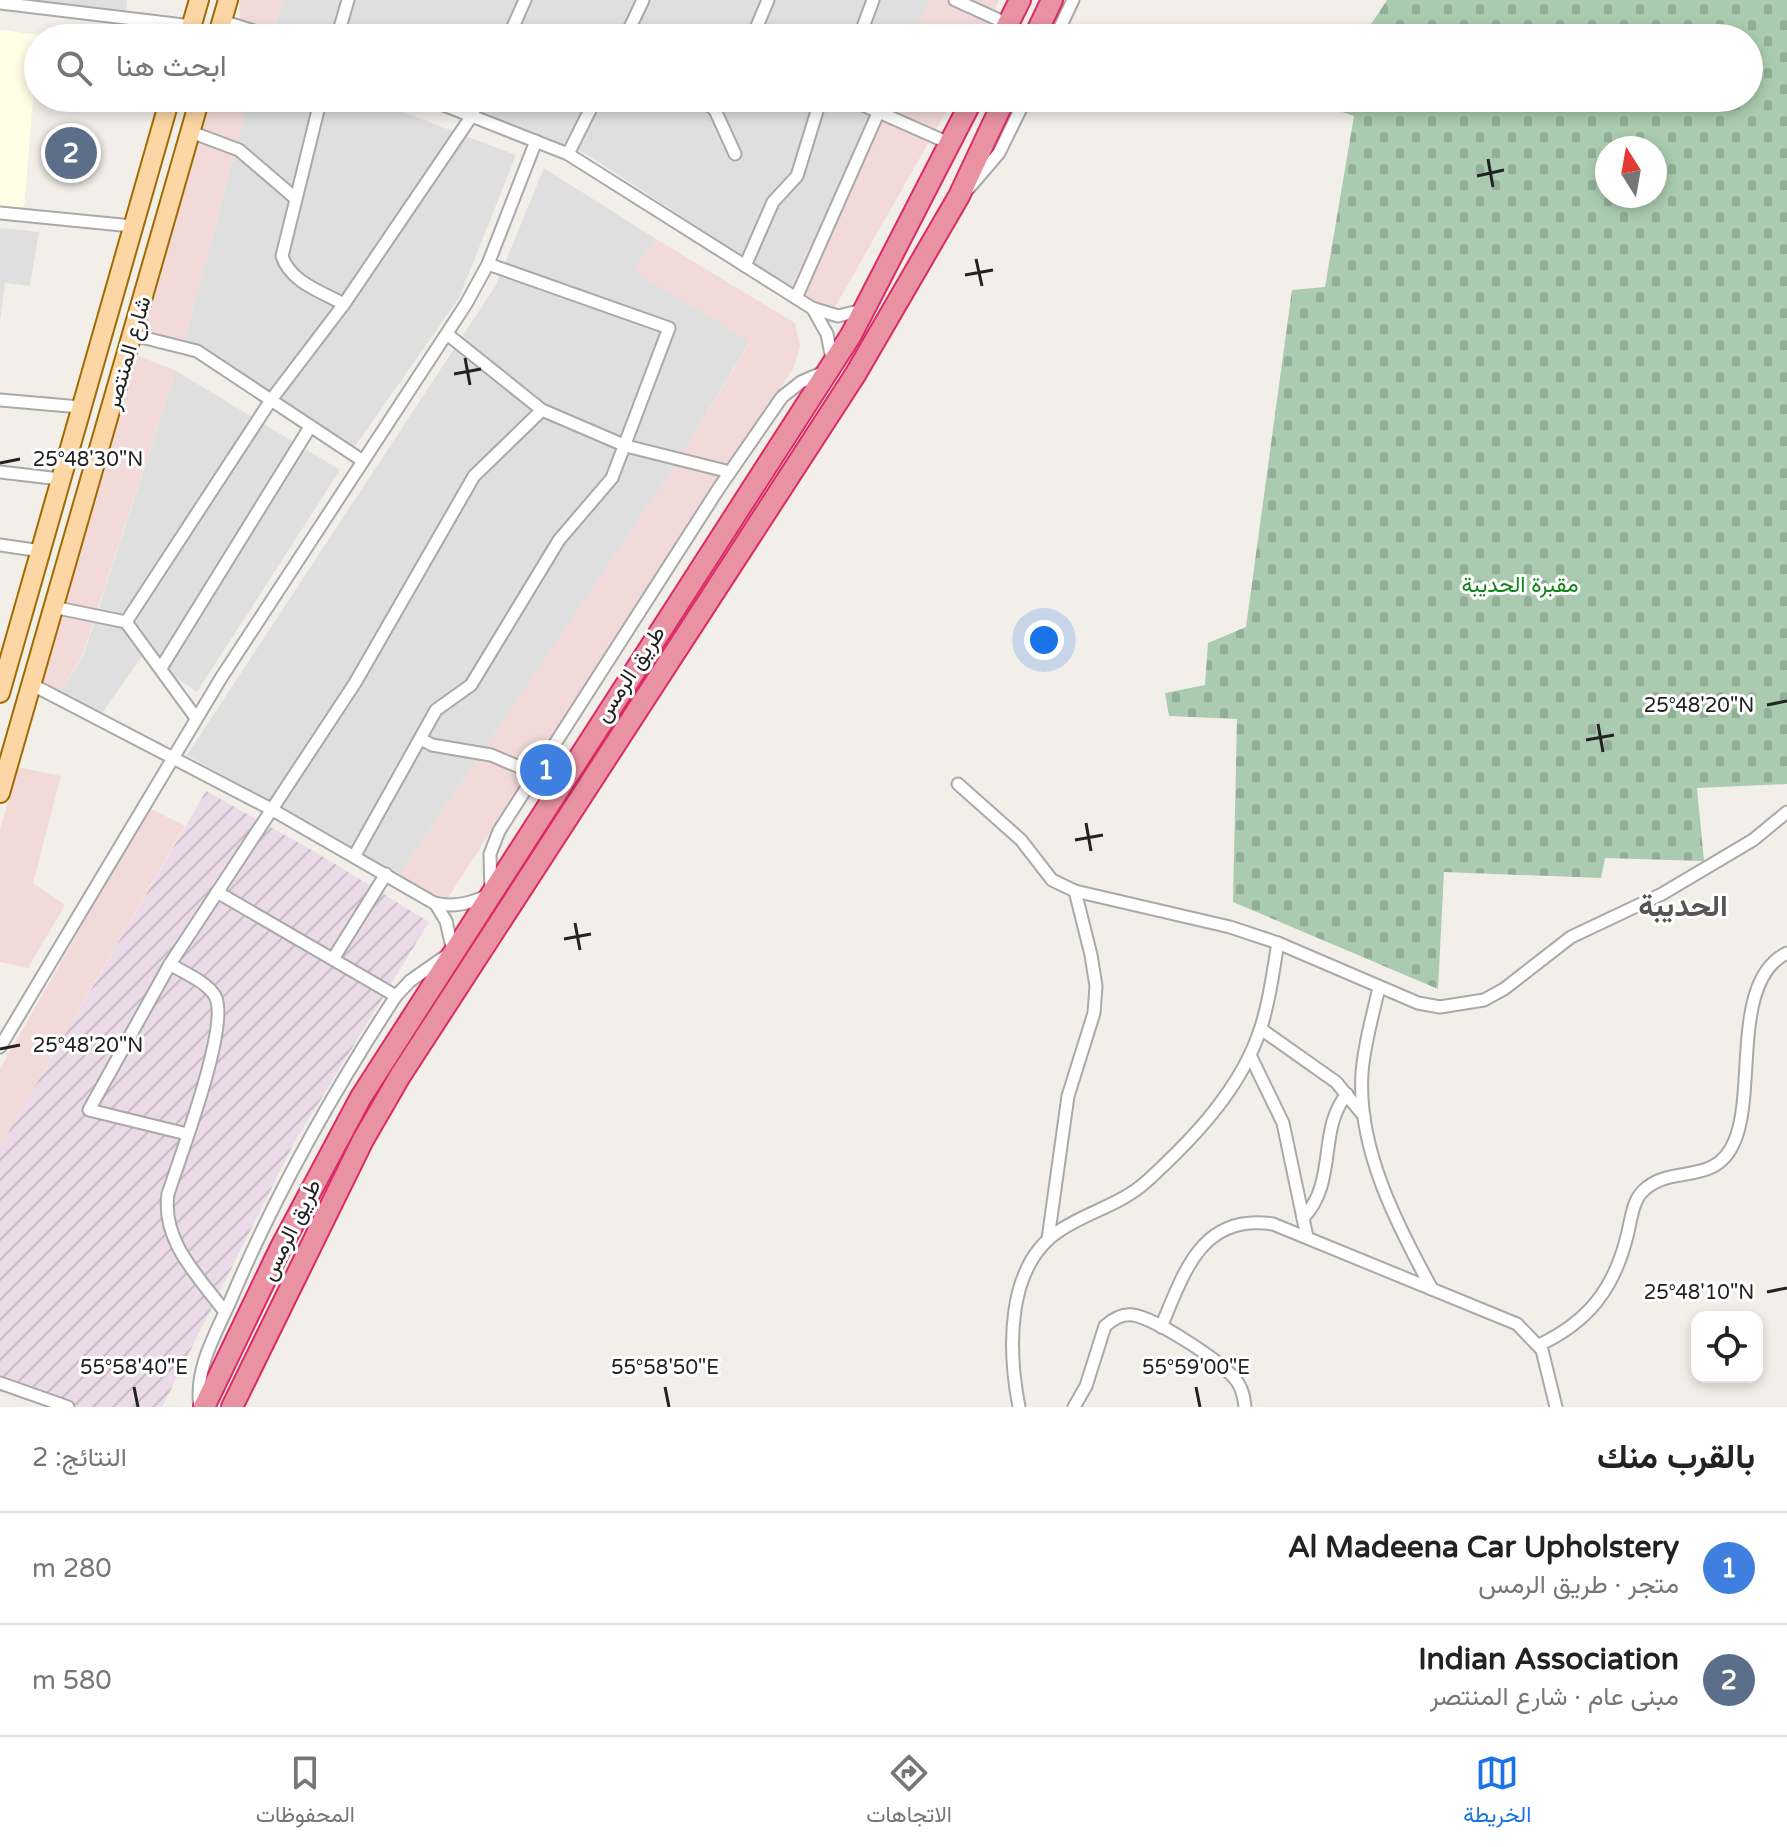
<!DOCTYPE html>
<html lang="ar">
<meta charset="utf-8">
<style>
:root{--surface:#fff;--page:#f2f2f2;--text:#222;--muted:#767676;--line:#e0e0e0;--accent:#1a73e8}
body{margin:0;font-family:"Varela Round",Vazirmatn,sans-serif;background:var(--page);color:var(--text);direction:rtl}
.controls{position:absolute;right:24px;bottom:24px;display:grid;overflow:hidden;border-radius:16px;box-shadow:0 4px 12px #0003}
.controls button{width:72px;height:72px;display:grid;place-items:center;padding:0;border:0;border-bottom:2px solid var(--line);background:var(--surface);color:var(--text);font:40px sans-serif}
.compass{position:absolute;left:1595px;top:136px;width:72px;height:72px;border-radius:50%;background:var(--surface);box-shadow:0 4px 12px #0003;rotate:349deg}
.you{position:absolute;left:1044px;top:640px;width:28px;height:28px;margin:-20px;border:6px solid #fff;border-radius:50%;background:#1a73e8;box-shadow:0 0 0 12px #1a73e833}
.badge{display:grid;place-items:center;width:52px;height:52px;border-radius:50%;background:var(--accent);color:#fff;font-size:26px;font-weight:700}
.pin{position:absolute;translate:-50% -50%;border:4px solid #fff;box-shadow:0 2px 8px #0006}
.list{margin:0;padding:0;list-style:none}
h2{display:flex;justify-content:space-between;align-items:center;height:104px;margin:0;padding:0 32px;font-size:34px}
h2 small{font-size:26px;font-weight:400;color:var(--muted)}
.list li{display:grid;grid-template-columns:52px 1fr auto;gap:24px;align-items:center;box-sizing:border-box;height:112px;padding:0 32px;border-top:2px solid var(--line)}
.list b{display:block;font-size:30px;white-space:nowrap}
.list p{margin:0;font-size:26px;white-space:nowrap;color:var(--muted)}
.list em{font-size:26px;font-style:normal;color:var(--muted)}
.icon{flex:none;width:44px;height:44px;fill:none;stroke:currentColor;stroke-width:2;stroke-linecap:round;stroke-linejoin:round}
.map{position:relative;flex:none;width:1787px;height:1407px;overflow:hidden;direction:ltr}
.search{position:absolute;background:var(--surface);box-shadow:0 4px 12px #0003;left:24px;right:24px;top:24px;height:88px;display:flex;align-items:center;gap:20px;box-sizing:border-box;padding:0 28px;border-radius:44px;color:var(--muted);font-size:30px}
.sheet{height:328px;background:var(--surface)}
nav{display:flex;justify-content:space-around;align-items:center;box-sizing:border-box;height:112px;border-top:2px solid var(--line);background:var(--surface);font-size:22px;color:var(--muted)}
nav a{display:grid;justify-items:center;gap:4px}
nav .on{color:var(--accent)}
.map>svg:first-child{display:block}
.residential{fill:#e0dfdf}
.commercial{fill:#f2dad9}
.industrial{fill:url(#industrial-furrows)}
.education{fill:#ffffe5}
.cemetery{fill:url(#cemetery-stones);fill-rule:evenodd}
.lines{fill:none;stroke-linecap:round;stroke-linejoin:round}
.street-casing{stroke:#a9a9a9;stroke-width:15}
.primary-casing{stroke:#a06b00;stroke-width:22}
.highway-casing{stroke:#dc2a67;stroke-width:24}
.street{stroke:#fff;stroke-width:11}
.primary{stroke:#fcd6a4;stroke-width:18}
.highway{stroke:#e892a2;stroke-width:20}
.ticks{fill:none;stroke:#222;stroke-width:3}
.labels{text-anchor:middle;dominant-baseline:central;stroke-width:6;stroke-linejoin:round;paint-order:stroke}
.street-label{font-size:22px;fill:#222;stroke:#fff}
.park-label{font-size:22px;fill:#0c8416;stroke:#fff}
.district-label{font-size:30px;font-weight:bold;fill:#555;stroke:#fff}
.ticks-label{font-size:20px;text-anchor:middle;fill:#222;stroke:#fff;stroke-width:6;stroke-linejoin:round;paint-order:stroke}
</style>
<div class="map">
<svg width="1787" height="1407" viewBox="0 0 1787 1407">
<defs>
<pattern id="industrial-furrows" width="10" height="10" patternUnits="userSpaceOnUse" patternTransform="scale(2)"><rect width="10" height="10" fill="#ebdbe8"/><path d="M-1 1l2-2M0 10L10 0M9 11l2-2" fill="none" stroke="#c9bcc7"/></pattern>
<pattern id="cemetery-stones" width="16" height="16" patternUnits="userSpaceOnUse" patternTransform="scale(2)"><rect width="16" height="16" fill="#aacbaf"/><path d="M2 7V4a2 2 0 0 1 4 0v3zM10 15v-3a2 2 0 0 1 4 0v3z" fill="#92ae96"/></pattern>
</defs>
<rect width="100%" height="100%" fill="#f2efe9"/>
<g class="residential">
<polygon points="25,0 127,0 126,12"/>
<polygon points="283,0 930,0 911,38 282,38 273,34"/>
<polygon points="249,98 366,98 516,155 459,298 351,452 233,373 182,351"/>
<polygon points="431,98 882,98 790,287 586,154"/>
<polygon points="544,168 656,239 634,271 750,341 670,474 399,875 187,755 496,285"/>
<polygon points="0,228 39,232 30,286 5,283 0,321"/>
<polygon points="176,371 340,470 197,692 143,655 97,720 55,702 83,656"/>
</g>
<g class="commercial">
<polygon points="239,0 283,0 273,34 240,19"/>
<polygon points="930,0 999,0 982,38 911,38"/>
<polygon points="205,98 249,98 182,351 141,336"/>
<polygon points="882,98 954,98 831,314 790,287"/>
<polygon points="656,239 795,323 800,347 793,369 445,902 399,875 670,474 750,342 634,271"/>
<polygon points="132,353 176,371 82,656 55,702 36,687"/>
<polygon points="18,767 61,776 33,883 65,905 28,968 0,962 0,829"/>
<polygon points="149,808 185,826 0,1147 0,1069"/>
</g>
<polygon class="industrial" points="206,791 317,853 429,922 294,1143 162,1407 79,1407 0,1380 0,1147"/>
<polygon class="education" points="0,30 41,35 38,38 24,209 0,206"/>
<path class="cemetery" d="M 1387,0 L 1787,0 L 1787,784 L 1697,788 L 1704,861 L 1605,858 L 1601,878 L 1444,872 L 1438,989 L 1233,902 L 1237,719 L 1169,716 L 1165,693 L 1205,685 L 1208,643 L 1246,627 L 1292,290 L 1325,287 L 1354,116 L 1318,104 L 1322,98 L 1749,98 L 1749,38 L 1362,38 ZM 1607,148 L 1655,148 L 1655,196 L 1607,196 Z"/>
<g class="lines">
<defs>
<g id="street">
<polyline points="955,0 1008,24"/>
<polyline points="0,3 192,26"/>
<polyline points="222,21 276,38"/>
<polyline points="337,38 348,0"/>
<polyline points="508,38 525,0"/>
<polyline points="625,38 643,0"/>
<polyline points="752,38 768,0"/>
<polyline points="859,38 873,0"/>
<polyline points="1055,38 1073,0"/>
<path d="M 321,98 L 282,256 C 290,282 322,292 344,304"/>
<polyline points="426,98 568,154 812,308 838,316 863,310"/>
<polyline points="700,98 715,110 735,154"/>
<polyline points="847,98 951,144"/>
<polyline points="191,132 239,150 295,198"/>
<polyline points="568,154 596,98"/>
<polyline points="969,188 999,153 1026,98"/>
<polyline points="0,213 132,226"/>
<polyline points="745,266 773,202 797,176 821,98"/>
<polyline points="796,298 879,111"/>
<polyline points="813,309 827,334 832,359"/>
<polyline points="447,334 542,410 626,446 730,472"/>
<polyline points="133,335 197,351 363,461"/>
<polyline points="0,400 80,407"/>
<polyline points="0,472 60,479"/>
<polyline points="0,545 41,551"/>
<polyline points="53,607 126,622 196,718"/>
<polyline points="126,622 271,400 344,304 471,117 480,98"/>
<polyline points="161,668 310,427"/>
<path d="M 31,684 L 271,809 L 434,903 C 455,908 471,903 491,894 L 490,854 L 499,831 L 719,488 L 782,397 L 801,382 L 824,372"/>
<polyline points="421,739 432,745 491,755 536,774"/>
<polyline points="958,784 1021,840 1052,880 1075,891 1230,927 1278,943 1418,1003 1440,1007 1484,1000 1504,989 1571,937 1662,894 1753,840 1787,812"/>
<polyline points="355,855 436,710 471,685 559,540 612,478 669,328 488,264"/>
<polyline points="217,892 396,996"/>
<polyline points="333,959 386,874"/>
<path d="M 170,964 C 184,973 207,982 215,996 C 231,1024 179,1159 168,1194 C 161,1241 199,1277 225,1312"/>
<path d="M 1379,987 C 1373,1015 1364,1044 1362,1073 C 1357,1148 1397,1225 1432,1289"/>
<polyline points="1261,1029 1336,1082 1364,1116"/>
<polyline points="0,1047 221,678 466,304 488,264 536,141"/>
<polyline points="1250,1055 1283,1123 1307,1237"/>
<polyline points="187,1134 89,1110 170,964 355,683 474,476 542,410"/>
<path d="M 1303,1218 C 1338,1182 1317,1130 1347,1094"/>
<polyline points="1048,1239 1068,1096 1094,1013 1096,986 1091,955 1075,891"/>
<path d="M 1161,1327 C 1184,1273 1201,1213 1273,1224 L 1517,1324 L 1542,1350 L 1556,1407"/>
<path d="M 1539,1345 C 1588,1322 1614,1289 1627,1236 C 1631,1221 1632,1202 1643,1191 C 1671,1163 1716,1188 1735,1140 C 1756,1089 1731,980 1787,953"/>
<polyline points="0,1383 68,1407"/>
<path d="M 200,1407 C 194,1368 217,1332 232,1297 C 277,1191 333,1092 396,996 L 410,981 L 453,951 L 446,921 L 435,903"/>
<path d="M 1019,1407 C 1008,1350 1005,1264 1062,1229 C 1090,1211 1122,1204 1147,1181 C 1193,1139 1242,1088 1261,1027 C 1270,1000 1273,971 1278,943"/>
<path d="M 1074,1407 L 1086,1386 L 1105,1326 C 1113,1319 1122,1313 1133,1315 C 1155,1318 1227,1364 1238,1383 C 1243,1391 1244,1398 1245,1407"/>
</g>
<g id="primary">
<polyline points="188,38 199,0"/>
<polyline points="217,38 228,0"/>
<polyline points="0,693 170,98"/>
<polyline points="0,793 200,98"/>
</g>
<g id="highway">
<polyline points="1001,38 1020,0"/>
<polyline points="1034,38 1052,0"/>
<polyline points="204,1407 280,1249 361,1097 851,335 973,98"/>
<polyline points="232,1407 363,1140 400,1076 855,375 959,196 1005,98"/>
</g>
</defs>
<use href="#street" class="street-casing"/>
<use href="#primary" class="primary-casing"/>
<use href="#highway" class="highway-casing"/>
<use href="#street" class="street"/>
<use href="#primary" class="primary"/>
<use href="#highway" class="highway"/>
</g>
<path class="ticks" d="M 1488,159 L 1493,187M 1477,176 L 1504,170M 976,259 L 982,286M 965,275 L 993,270M 465,358 L 470,385M 454,374 L 481,369M 0,463 L 20,459M 1767,705 L 1787,701M 1598,724 L 1603,752M 1586,740 L 1614,735M 1086,823 L 1091,851M 1075,840 L 1103,835M 575,923 L 580,950M 564,939 L 591,934M 0,1049 L 20,1045M 1767,1292 L 1787,1288M 134,1387 L 138,1407M 665,1387 L 669,1407M 1196,1387 L 1200,1407"/>
<g class="labels">
<g class="street-label">
<text transform="translate(128 353) rotate(-74)">شارع المنتصر</text>
<text transform="translate(630 674) rotate(-57)">طريق الرمس</text>
<text transform="translate(291 1230) rotate(-64)">طريق الرمس</text>
</g>
<g class="park-label">
<text x="1520" y="585">مقبرة الحديبة</text>
</g>
<g class="district-label">
<text x="1683" y="906">الحديبة</text>
</g>
</g>
<g class="ticks-label">
<text x="88" y="466">25°48'30"N</text>
<text x="1699" y="712">25°48'20"N</text>
<text x="88" y="1052">25°48'20"N</text>
<text x="1699" y="1299">25°48'10"N</text>
<text x="134" y="1374">55°58'40"E</text>
<text x="665" y="1374">55°58'50"E</text>
<text x="1196" y="1374">55°59'00"E</text>
</g>
</svg>
<div class="controls">
<button><svg class="icon" aria-label="locate" viewBox="0 0 24 24"><circle cx="12" cy="12" r="6"/><path d="M12 2v4M12 18v4M2 12h4M18 12h4"/></svg></button>
</div>
<svg class="compass" viewBox="-18 -18 36 36"><path d="M0-13l5 13h-10z" fill="#e53935"/><path d="M0 13l5-13h-10z" fill="#767676"/></svg>
<div class="you"></div>
<div class="pin badge" style="left:546px;top:770px;background:#3f7fe0">1</div>
<div class="pin badge" style="left:71px;top:153px;background:#5c6f8a">2</div>
<div class="search"><svg class="icon" aria-label="search" viewBox="0 0 24 24"><circle cx="10" cy="10" r="6"/><path d="M15 15l6 6"/></svg>ابحث هنا</div>
</div>
<section class="sheet">
<h2>بالقرب منك<small>النتائج: 2</small></h2>
<ul class="list">
<li><span class="badge" style="background:#3f7fe0">1</span><div><b>Al Madeena Car Upholstery</b><p>متجر · طريق الرمس</p></div><em>280 m</em></li>
<li><span class="badge" style="background:#5c6f8a">2</span><div><b>Indian Association</b><p>مبنى عام · شارع المنتصر</p></div><em>580 m</em></li>
</ul>
</section>
<nav>
<a class="on"><svg class="icon" aria-label="map" viewBox="0 0 24 24"><path d="M3 6l6-2 6 2 6-2v14l-6 2-6-2-6 2zM9 4v14M15 6v14"/></svg>الخريطة</a>
<a><svg class="icon" aria-label="directions" viewBox="0 0 24 24"><path d="M12 3l9 9-9 9-9-9zM9 14v-3h6M13 9l2 2-2 2"/></svg>الاتجاهات</a>
<a><svg class="icon" aria-label="saved" viewBox="0 0 24 24"><path d="M7 4h10v16l-5-4-5 4z"/></svg>المحفوظات</a>
</nav>
